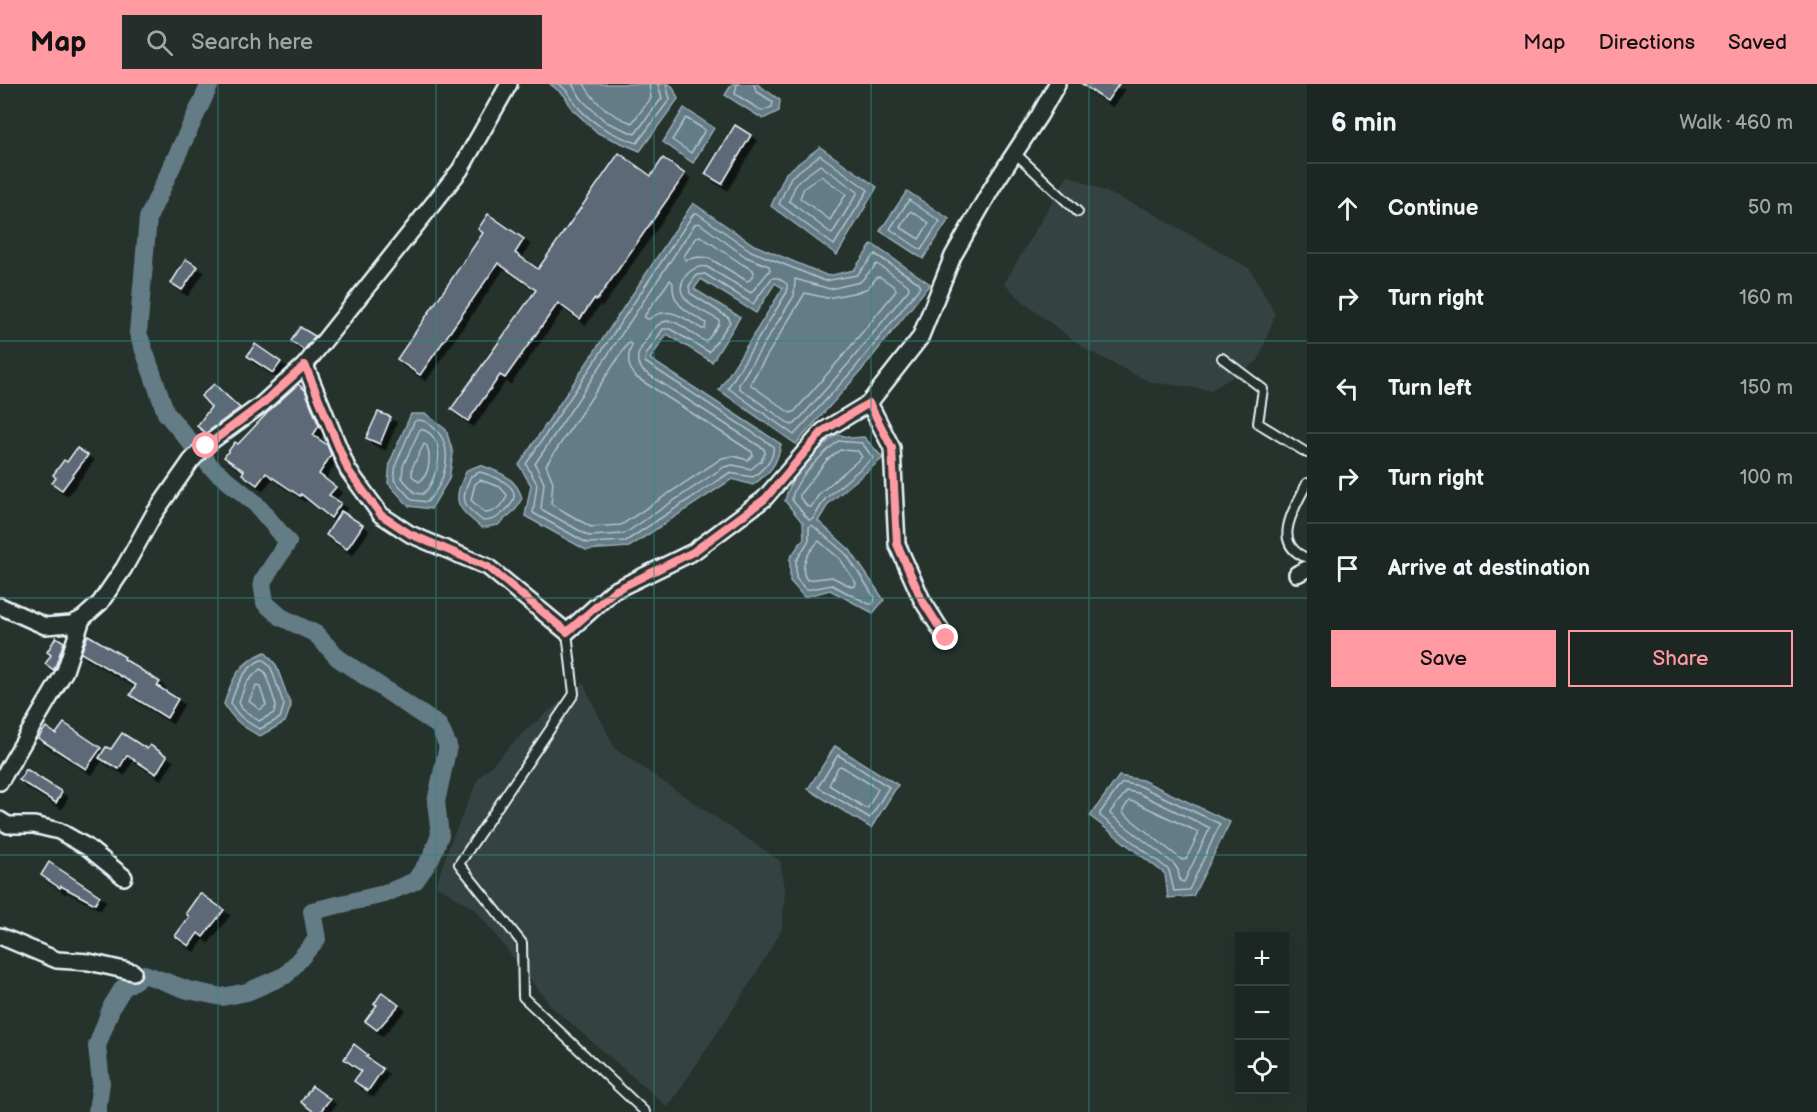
<!DOCTYPE html>
<meta charset="utf-8">
<style>
:root{--surface:#1c2622;--page:#252e2a;--text:#f1f3f6;--muted:#a0a5a5;--line:#3a4340;--accent:#ff9aa2}
body{margin:0;font-family:"Balsamiq Sans",sans-serif;background:var(--page);color:var(--text)}
.controls{position:absolute;right:18px;bottom:18px;display:grid;overflow:hidden;border-radius:0px;box-shadow:0 6px 24px #0002}
.controls button{width:54px;height:54px;display:grid;place-items:center;padding:0;border:0;border-bottom:2px solid var(--line);background:var(--surface);color:var(--text);font:30px sans-serif}
.stop{position:absolute;width:18px;height:18px;margin:-14px;border:4px solid #ff9aa2;border-radius:50%;background:#fff}
.stop.end{background:#ff9aa2;border-color:#fff;box-shadow:0 2px 6px #0008}
.list{margin:0;padding:0;list-style:none}
h2{display:flex;justify-content:space-between;align-items:center;height:78px;margin:0;padding:0 24px;font-size:26px}
h2 small{font-size:20px;font-weight:400;color:var(--muted)}
.list li{display:grid;grid-template-columns:39px 1fr auto;gap:18px;align-items:center;box-sizing:border-box;height:90px;padding:0 24px;border-top:2px solid var(--line)}
.list b{display:block;font-size:22px;white-space:nowrap}
.list em{font-size:20px;font-style:normal;color:var(--muted)}
.actions{display:flex;gap:12px;padding:18px 24px}
.actions a{flex:1;padding:14px 0;border:2px solid var(--accent);border-radius:0px;text-align:center;font-size:21px;color:var(--accent)}
.actions .main{background:var(--accent);color:#111}
.icon{flex:none;width:33px;height:33px;fill:none;stroke:currentColor;stroke-width:2;stroke-linecap:round;stroke-linejoin:round}
.map{position:relative;flex:none;width:1307px;height:1028px;overflow:hidden}
header{display:flex;align-items:center;gap:36px;box-sizing:border-box;height:84px;padding:0 30px;background:var(--accent);color:#111}
header strong{font-size:28px}
nav{display:flex;gap:33px;margin-inline-start:auto;font-size:21px}
.search{width:420px;height:54px;background:var(--page);display:flex;align-items:center;gap:15px;box-sizing:border-box;padding:0 21px;border-radius:0px;color:var(--muted);font-size:22px}
main{display:flex}
aside{flex:1;background:var(--surface)}
.map>svg:first-child{display:block}
.built{fill:#364343}
.water{fill:#647b86;stroke:#99aab4;stroke-width:1.5}
.lines{fill:none;stroke-linecap:round;stroke-linejoin:round}
.shore{stroke:#b3c2ca;stroke-width:1.5}
.canal{stroke:#647b86;stroke-width:18}
.building{fill:#5d6976;stroke:#e8f1f8;stroke-width:1.5;filter:url(#shadow)}
.service-casing{stroke:#e8f1f8;stroke-width:12}
.minor-casing{stroke:#e8f1f8;stroke-width:20}
.service{stroke:#26332d;stroke-width:8}
.minor{stroke:#26332d;stroke-width:15}
.route{stroke:#ff9aa2;stroke-width:8}
.grid{fill:none;stroke:#308883;stroke-width:1.5;stroke-opacity:0.55}
</style>
<header>
<strong>Map</strong>
<div class="search"><svg class="icon" aria-label="search" viewBox="0 0 24 24"><circle cx="10" cy="10" r="6"/><path d="M15 15l6 6"/></svg>Search here</div>
<nav><a>Map</a><a>Directions</a><a>Saved</a></nav>
</header>
<main>
<div class="map">
<svg width="1307" height="1028" viewBox="0 0 1307 1028">
<defs>
<filter id="shadow"><feDropShadow dx="5.5" dy="5.5" stdDeviation="0" flood-color="#0009"/></filter>
</defs>
<rect width="100%" height="100%" fill="#26332d"/>
<filter id="ink" filterUnits="userSpaceOnUse"><feTurbulence type="fractalNoise" baseFrequency=".0167" numOctaves="2"/><feDisplacementMap in="SourceGraphic" scale="12" xChannelSelector="R" yChannelSelector="G"/><feConvolveMatrix kernelMatrix="1 2 1 2 8 2 1 2 1" color-interpolation-filters="sRGB"/></filter>
<g filter="url(#ink)">
<g class="built">
<polygon points="1068,91 1149,127 1250,185 1275,230 1258,277 1211,306 1150,298 1087,266 1032,225 1004,200"/>
<polygon points="583,599 615,665 780,777 785,805 782,845 750,899 668,1023 552,923 476,826 436,801 450,760 478,695 525,647"/>
</g>
<g class="water">
<polygon points="550,0 669,0 673,3 678,15 640,67 598,49 572,25 565,12"/>
<polygon points="732,0 757,0 780,16 779,27 763,35 725,11"/>
<polygon points="684,24 714,44 693,79 663,58"/>
<polygon points="820,63 877,103 837,171 771,122 786,89"/>
<polygon points="907,107 949,135 923,175 880,147"/>
<path d="M 693,119 L 754,161 L 828,192 L 854,186 L 872,160 L 930,200 L 860,288 L 796,360 L 719,306 L 783,204 L 775,199 L 756,229 L 701,195 L 694,205 L 740,233 L 712,278 L 667,250 L 650,275 L 781,360 C 777,382 770,388 753,401 L 732,395 L 629,463 L 586,466 L 525,432 L 531,401 L 519,381 Z"/>
<polygon points="411,330 426,330 446,346 453,369 449,395 431,425 409,422 388,399 390,378"/>
<path d="M 837,350 L 851,354 L 864,353 L 883,374 L 829,419 L 818,437 L 850,466 L 884,516 L 873,529 L 830,506 L 804,513 L 790,497 L 790,474 L 804,454 L 803,439 L 785,417 C 789,392 818,366 837,350 Z"/>
<path d="M 480,381 C 499,388 516,393 522,414 L 516,425 L 498,441 L 482,444 C 456,423 451,418 467,386 Z"/>
<path d="M 265,568 L 276,581 L 291,622 L 285,638 L 260,652 C 244,644 233,636 224,620 C 232,594 239,579 265,568 Z"/>
<polygon points="835,662 898,701 871,744 808,705"/>
<polygon points="1119,692 1142,696 1230,738 1193,812 1168,814 1165,790 1090,732"/>
</g>
<g class="lines">
<g class="shore">
<path d="M 559,0 C 570,8 570,13 577,22 C 593,41 614,51 637,59 L 670,15 L 666,0"/>
<polyline points="572,0 583,17 606,38 635,50 662,14 658,0"/>
<path d="M 584,0 C 595,20 611,31 632,39 L 651,14 L 649,0"/>
<polyline points="737,0 735,10 762,27 772,23 773,18 756,7 754,0"/>
<polygon points="686,34 705,46 691,69 672,56"/>
<polygon points="820,71 868,106 834,161 779,120 791,93"/>
<polygon points="820,81 858,108 832,150 789,117 797,98"/>
<polygon points="821,92 846,110 830,136 800,114 804,104"/>
<polygon points="909,116 940,137 921,166 890,145"/>
<polygon points="911,127 929,139 919,155 900,143"/>
<path d="M 694,129 L 697,129 L 751,167 L 825,197 L 857,191 L 875,170 L 919,199 L 920,203 L 855,284 L 794,351 L 728,304 L 787,208 L 787,200 L 778,194 L 772,194 L 753,220 L 705,190 L 697,191 L 689,202 L 690,209 L 729,234 L 730,238 L 709,268 L 670,245 L 663,245 L 646,271 L 645,278 L 773,362 C 775,376 763,385 753,393 L 729,389 L 626,457 L 587,459 L 533,429 L 537,400 L 526,380 Z"/>
<path d="M 699,139 L 746,173 L 769,182 L 770,186 L 751,209 L 707,183 C 692,179 673,200 685,214 C 693,224 708,230 719,236 L 719,240 L 706,258 C 682,245 668,221 648,253 C 643,262 636,269 638,279 L 643,287 L 764,365 L 765,369 L 761,377 L 751,385 L 733,381 L 724,383 L 624,450 L 589,452 L 541,425 L 544,399 L 535,380 L 695,140 Z"/>
<polygon points="700,152 742,180 753,186 754,189 750,196 747,197 709,174 699,173 685,176 684,172 697,153"/>
<polygon points="877,180 908,201 909,205 849,279 795,340 791,341 739,304 739,300 794,212 795,195 830,205 860,198"/>
<polygon points="877,193 880,193 895,203 896,207 842,273 794,328 790,329 751,301 751,298 805,209 827,214 858,208 868,204"/>
<path d="M 670,196 L 673,199 C 671,222 689,228 706,239 L 705,245 L 702,245 C 684,234 669,220 649,235 L 645,234 L 645,231 Z"/>
<path d="M 629,258 L 632,261 C 627,273 627,283 636,293 L 752,368 L 753,371 L 748,376 L 733,372 L 722,374 L 621,441 L 591,443 L 551,420 L 553,398 L 546,381 Z"/>
<path d="M 417,336 C 425,336 428,339 434,344 C 456,363 445,400 427,418 L 412,416 L 394,396 L 396,380 L 414,338 Z"/>
<path d="M 420,345 C 449,351 439,395 423,410 L 415,409 L 402,394 L 403,382 Z"/>
<path d="M 838,357 L 862,359 L 873,374 L 825,415 L 813,435 L 809,436 L 792,416 C 792,398 824,369 838,357 Z"/>
<path d="M 424,360 L 427,362 C 431,374 430,390 419,398 L 412,392 L 412,384 Z"/>
<polygon points="840,366 858,367 862,373 820,409 811,423 808,423 800,414 800,410 827,376"/>
<path d="M 480,388 C 500,394 529,405 505,427 C 497,434 493,437 483,437 C 463,422 459,416 471,392 Z"/>
<path d="M 480,396 L 500,403 L 507,411 C 505,420 494,429 485,429 L 471,416 L 475,400 Z"/>
<polygon points="812,441 846,470 875,514 873,520 869,520 832,501 806,506 796,494 796,477 809,456 809,443"/>
<path d="M 819,457 L 840,475 L 856,499 L 855,502 L 852,503 L 832,493 L 807,496 C 797,483 810,466 819,457 Z"/>
<path d="M 261,576 L 264,576 L 271,584 L 284,621 L 280,634 L 260,645 C 247,639 237,632 231,619 C 236,601 244,584 261,576 Z"/>
<polygon points="260,585 265,588 276,621 274,629 259,637 242,625 239,618 246,599"/>
<polygon points="256,602 260,603 266,621 260,626 249,617"/>
<polygon points="838,671 889,703 870,734 818,703"/>
<polygon points="841,682 878,705 868,724 865,724 829,701 838,683"/>
<polygon points="1124,699 1140,702 1220,740 1189,806 1174,807 1169,786 1100,732 1100,729 1121,700"/>
<polygon points="1127,707 1138,709 1210,744 1184,798 1180,797 1178,786 1174,780 1110,730 1111,727"/>
<polygon points="1129,717 1135,718 1198,748 1198,751 1186,775 1182,776 1123,729 1123,726"/>
</g>
<polyline class="canal" points="97,1028 101,999 97,962 112,922 123,904 144,890 188,906 222,913 247,908 286,891 317,855 312,827 384,810 415,797 431,774 440,751 436,718 448,662 439,642 338,574 316,550 281,533 265,519 262,498 288,458 255,419 211,383 166,329 138,249 148,134 210,0"/>
</g>
<g class="building">
<polygon points="1082,0 1119,0 1107,17"/>
<polygon points="735,41 751,51 722,100 705,90"/>
<polygon points="619,69 651,92 663,74 685,90 597,216 594,215 580,235 558,219 505,294 500,291 468,337 451,325 536,206 498,179 420,291 397,275 483,149 478,145 488,130 524,155 515,169 538,185"/>
<polygon points="186,175 198,183 182,206 171,199"/>
<polygon points="300,243 315,252 304,266 291,257"/>
<polygon points="255,260 281,278 273,289 247,272"/>
<polygon points="214,300 240,324 206,349 197,342 211,323 201,312"/>
<polygon points="298,300 305,306 319,342 313,351 327,361 331,371 319,390 336,403 329,411 341,419 331,434 301,410 300,412 266,389 257,401 242,390 244,387 224,373 235,358 238,360 271,325"/>
<polygon points="378,328 391,333 380,360 366,354"/>
<polygon points="77,364 88,371 62,406 52,399 56,394 53,391 64,376 67,378"/>
<polygon points="341,427 363,441 347,465 326,451"/>
<polygon points="88,551 125,573 124,575 160,598 157,602 178,615 167,634 130,611 136,601 81,569"/>
<polygon points="56,553 64,558 54,586 45,580 51,571 47,568"/>
<polygon points="64,639 101,664 86,685 38,654 46,643 56,650"/>
<polygon points="122,649 147,665 150,661 167,672 156,690 127,671 119,685 99,674 106,663 111,665"/>
<polygon points="26,685 62,708 56,719 19,696"/>
<polygon points="49,778 100,812 95,820 61,802 60,804 41,791"/>
<polygon points="200,809 224,826 203,853 198,849 189,862 175,852 189,833 186,829"/>
<polygon points="382,908 399,921 377,946 365,937 377,921 374,920"/>
<polygon points="354,960 368,971 366,973 383,985 368,1007 354,997 361,987 344,975"/>
<polygon points="312,1002 330,1015 320,1028 314,1028 301,1018"/>
</g>
<g class="lines">
<defs>
<g id="service">
<polyline points="1015,69 1078,128"/>
<polyline points="1222,274 1263,305 1258,339 1307,369"/>
<path d="M 1307,399 C 1296,423 1269,459 1307,474"/>
<polyline points="567,548 574,610 459,780 522,859 523,913 645,1028"/>
</g>
<g id="minor">
<polyline points="305,281 348,386 381,431 410,450 488,483 567,548 613,507 693,468 764,415 823,347 869,319 892,364 897,460 922,516 946,554"/>
<polyline points="869,319 920,254 953,172 993,102 1039,32 1057,0"/>
<polyline points="1297,490 1307,485"/>
<polyline points="0,522 45,542 71,540 82,535 100,519 124,484 154,430 191,377 206,361 261,321 305,281 460,86 509,0"/>
<polyline points="0,698 65,587 82,535"/>
<polyline points="0,736 8,741 34,741 59,747 87,763 124,793"/>
<polyline points="0,852 57,876 89,878 133,888"/>
</g>
</defs>
<use href="#service" class="service-casing"/>
<use href="#minor" class="minor-casing"/>
<use href="#service" class="service"/>
<use href="#minor" class="minor"/>
</g>
</g>
<g class="lines" filter="url(#ink)">
<polyline class="route" points="206,362 261,321 305,281 348,386 381,431 410,450 488,483 567,548 614,507 693,468 765,415 823,347 869,319 892,364 897,460 922,516 946,554"/>
</g>
<path class="grid" d="M 218,0 L 218,1028M 436,0 L 436,1028M 654,0 L 654,1028M 871,0 L 871,1028M 1089,0 L 1089,1028M 0,257 L 1307,257M 0,514 L 1307,514M 0,771 L 1307,771"/>
</svg>
<div class="controls">
<button>+</button>
<button>−</button>
<button><svg class="icon" aria-label="locate" viewBox="0 0 24 24"><circle cx="12" cy="12" r="6"/><path d="M12 2v4M12 18v4M2 12h4M18 12h4"/></svg></button>
</div>
<div class="stop" style="left:206px;top:362px"></div>
<div class="stop end" style="left:946px;top:554px"></div>
</div>
<aside>
<h2>6 min<small>Walk · 460 m</small></h2>
<ul class="list">
<li><svg class="icon" aria-label="ahead" viewBox="0 0 24 24"><path d="M12 20V5M6 11l6-6 6 6"/></svg><div><b>Continue</b></div><em>50 m</em></li>
<li><svg class="icon" aria-label="right" viewBox="0 0 24 24"><path d="M7 20v-9h11M14 6l5 5-5 5"/></svg><div><b>Turn right</b></div><em>160 m</em></li>
<li><svg class="icon" aria-label="left" viewBox="0 0 24 24"><path d="M17 20v-9H6M10 6l-5 5 5 5"/></svg><div><b>Turn left</b></div><em>150 m</em></li>
<li><svg class="icon" aria-label="right" viewBox="0 0 24 24"><path d="M7 20v-9h11M14 6l5 5-5 5"/></svg><div><b>Turn right</b></div><em>100 m</em></li>
<li><svg class="icon" aria-label="arrive" viewBox="0 0 24 24"><path d="M6 21V4h12l-3 4 3 4H6"/></svg><div><b>Arrive at destination</b></div></li>
</ul>
<div class="actions"><a class="main">Save</a><a>Share</a></div>
</aside>
</main>
